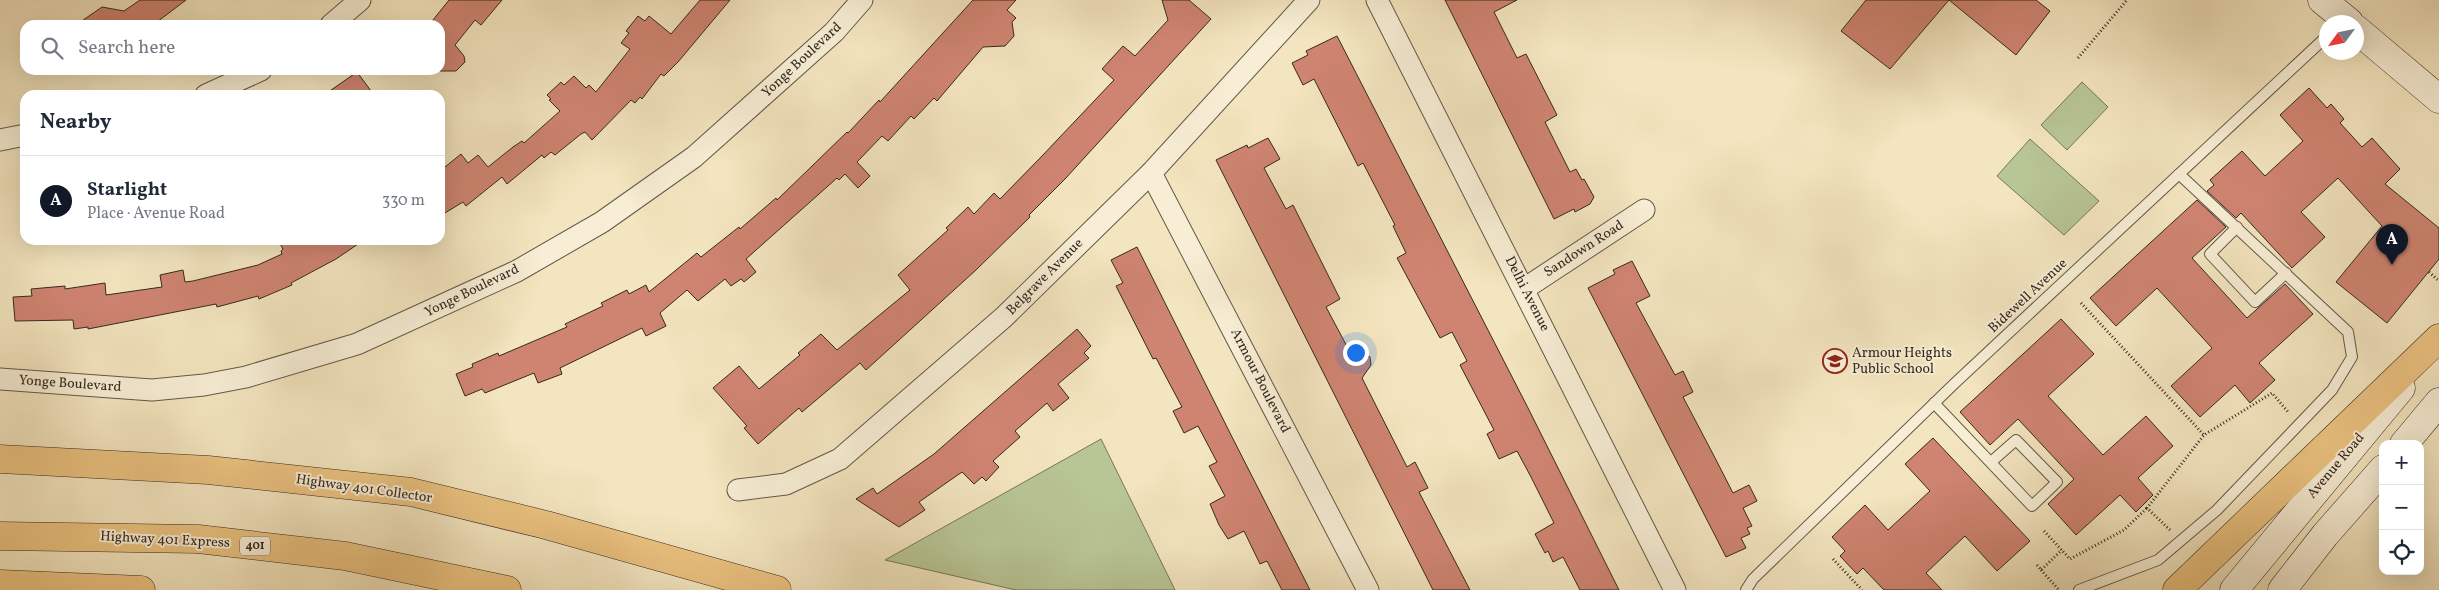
<!DOCTYPE html>
<meta charset="utf-8">
<style>
:root{--surface:#fff;--page:#f2f2f3;--text:#1f2937;--muted:#747a83;--line:#e0e1e3;--accent:#111827}
body{margin:0;font-family:Vollkorn,serif;background:var(--page);color:var(--text)}
.controls{position:absolute;right:15px;bottom:15px;display:grid;overflow:hidden;border-radius:10px;box-shadow:0 5px 20px #0002}
.controls button{width:45px;height:45px;display:grid;place-items:center;padding:0;border:0;border-bottom:1px solid var(--line);background:var(--surface);color:var(--text);font:25px sans-serif}
.compass{position:absolute;left:2319px;top:15px;width:45px;height:45px;border-radius:50%;background:var(--surface);box-shadow:0 5px 20px #0002;rotate:237deg}
.you{position:absolute;left:1355px;top:352px;width:18px;height:18px;margin:-12px;border:4px solid #fff;border-radius:50%;background:#1a73e8;box-shadow:0 0 0 8px #1a73e833}
.badge{display:grid;place-items:center;width:32px;height:32px;border-radius:50%;background:var(--accent);color:#fff;font-size:16px;font-weight:700}
.pin{position:absolute;translate:-50% -41px;filter:drop-shadow(0 1px 2px #0008)}
.pin::after{content:'';position:absolute;top:26px;width:18px;height:15px;background:inherit;clip-path:polygon(0 0,100% 0,50% 100%)}
.list{margin:0;padding:0;list-style:none}
h2{display:flex;justify-content:space-between;align-items:center;height:65px;margin:0;padding:0 20px;font-size:21px}
h2 small{font-size:16px;font-weight:400;color:var(--muted)}
.list li{display:grid;grid-template-columns:32px 1fr auto;gap:15px;align-items:center;box-sizing:border-box;height:90px;padding:0 20px;border-top:1px solid var(--line)}
.list b{display:block;font-size:19px;white-space:nowrap}
.list p{margin:0;font-size:16px;white-space:nowrap;color:var(--muted)}
.list em{font-size:16px;font-style:normal;color:var(--muted)}
.icon{flex:none;width:28px;height:28px;fill:none;stroke:currentColor;stroke-width:2;stroke-linecap:round;stroke-linejoin:round}
.map{position:relative;flex:none;width:2439px;height:590px;overflow:hidden}
.search{position:absolute;background:var(--surface);box-shadow:0 5px 20px #0002;left:20px;top:20px;width:425px;height:55px;display:flex;align-items:center;gap:12px;box-sizing:border-box;padding:0 18px;border-radius:15px;color:var(--muted);font-size:19px}
.panel{position:absolute;background:var(--surface);box-shadow:0 5px 20px #0002;left:20px;top:90px;width:425px;height:155px;border-radius:15px}
.map>svg:first-child{display:block}
.green{fill:#b8c595;stroke:#76775a}
.building{fill:#cf8471;stroke:#352920}
.lines{fill:none;stroke-linecap:round;stroke-linejoin:round}
.service-casing{stroke:#645848;stroke-width:12}
.minor-casing{stroke:#645848;stroke-width:23}
.secondary-casing{stroke:#352920;stroke-width:29}
.motorway-casing{stroke:#352920;stroke-width:29}
.path{stroke:#352920;stroke-width:3;stroke-dasharray:1 2.5;stroke-linecap:butt}
.service{stroke:#f7eed5;stroke-width:10}
.minor{stroke:#f7eed5;stroke-width:21}
.secondary{stroke:#f7eed5;stroke-width:28}
.motorway{stroke:#eac280;stroke-width:28}
.labels{text-anchor:middle;dominant-baseline:central;stroke-width:4;stroke-linejoin:round;paint-order:stroke}
.shield{fill:#f7eed5;stroke:#6f6456;stroke-width:1}
.shield-label{font-size:12px;font-weight:bold;fill:#352920}
.street-label{font-size:14px;fill:#352920;stroke:#f7eed5}
.poi-label{font-size:14px;fill:#352920;stroke:#f7eed5;text-anchor:start}
</style>
<div class="map">
<svg width="2439" height="590" viewBox="0 0 2439 590">
<rect width="100%" height="100%" fill="#f3e5bf"/>
<filter id="stains"><feTurbulence type="fractalNoise" baseFrequency=".004" numOctaves="4"/><feColorMatrix values="0 0 0 0 .2 0 0 0 0 .09 0 0 0 0 .02 0 0 0 .5 -.17"/></filter>
<radialGradient id="worn" r=".72"><stop offset=".6" stop-color="#630" stop-opacity="0"/><stop offset="1" stop-color="#630" stop-opacity=".3"/></radialGradient>
<g class="green">
<polygon points="2082,82 2108,107 2067,150 2041,125"/>
<polygon points="2030,139 2099,201 2064,235 1997,176"/>
<polygon points="1101,439 1175,590 1016,590 885,560"/>
</g>
<g class="building">
<polygon points="140,0 186,0 153,25 76,25 102,7 124,11"/>
<polygon points="449,0 502,0 481,25 475,20 455,45 464,56 465,62 456,71 440,71 440,25 429,25"/>
<polygon points="700,0 730,0 678,62 664,76 661,74 642,99 640,97 635,103 631,100 592,140 585,132 581,134 555,155 551,152 544,158 542,155 507,184 502,177 466,206 463,202 440,216 440,171 461,154 468,163 478,155 488,167 513,147 522,141 524,143 560,111 549,100 551,99 547,95 561,82 564,85 574,76 586,88 589,85 596,92 630,49 621,43 629,33 626,31 638,16 645,21 649,16 671,34"/>
<polygon points="973,0 1016,0 1007,10 1016,18 1012,22 1014,36 1005,46 983,47 937,101 934,98 914,119 911,116 888,141 882,136 857,162 870,176 858,188 845,174 839,180 837,178 746,259 756,272 744,282 741,279 731,286 725,279 698,301 687,290 660,313 666,326 646,336 642,328 560,368 562,374 538,383 534,373 485,393 482,389 465,396 456,374 473,367 472,364 498,353 499,356 567,327 565,324 603,306 601,303 627,290 629,294 646,285 649,292 697,253 701,257 739,227 740,229 776,198 777,200 847,132 848,133 879,100 880,102"/>
<polygon points="1162,0 1189,0 1211,19 1065,179 1029,215 1030,217 976,270 866,370 860,363 802,412 799,408 758,444 744,428 747,426 713,388 739,366 759,389 800,355 798,353 821,334 837,350 910,290 898,275 948,230 946,228 968,207 974,214 994,193 1000,199 1041,157 1114,80 1102,69 1123,46 1135,56 1168,20"/>
<polygon points="1445,0 1517,0 1494,12 1517,58 1526,54 1557,115 1545,122 1570,172 1576,169 1582,180 1584,179 1594,197 1590,204 1575,212 1574,209 1554,219"/>
<polygon points="1866,0 2036,0 2050,11 2016,55 1949,0 1890,69 1841,31"/>
<polygon points="1337,36 1527,406 1619,590 1580,590 1563,557 1553,562 1548,551 1545,553 1535,534 1554,523 1531,477 1517,451 1499,459 1487,434 1494,430 1460,365 1467,361 1452,332 1440,338 1397,258 1406,253 1393,226 1395,225 1363,163 1358,166 1314,79 1303,85 1292,63 1308,55 1306,51"/>
<polygon points="357,72 374,95 324,95"/>
<polygon points="2309,88 2327,108 2331,104 2344,119 2340,123 2362,147 2372,138 2400,169 2385,184 2439,228 2439,259 2387,323 2336,282 2382,226 2338,178 2301,212 2325,237 2292,268 2241,213 2236,218 2207,191 2214,185 2210,180 2242,151 2265,176 2303,141 2280,115"/>
<polygon points="1268,138 1280,159 1264,168 1286,209 1293,205 1340,299 1326,307 1350,352 1363,352 1370,357 1371,365 1362,378 1407,467 1415,462 1428,488 1419,492 1470,590 1433,590 1216,160 1247,145 1248,148"/>
<polygon points="2197,200 2226,227 2192,258 2247,318 2285,284 2313,314 2259,363 2275,380 2250,403 2235,385 2200,417 2171,386 2212,348 2157,288 2116,326 2090,298"/>
<polygon points="278,240 364,240 336,259 291,283 292,285 259,299 258,296 217,307 216,304 88,329 88,327 74,329 73,320 15,321 13,297 32,296 31,289 65,286 65,289 105,283 106,295 162,287 160,275 183,270 185,282 193,281 258,265 282,254 281,251 283,249"/>
<polygon points="1137,247 1231,435 1310,590 1282,590 1267,561 1260,564 1244,531 1228,539 1219,525 1210,504 1225,496 1209,466 1217,462 1198,426 1184,433 1173,411 1182,407 1156,358 1153,359 1116,286 1123,283 1111,260"/>
<polygon points="1632,261 1650,296 1636,303 1675,375 1683,371 1693,392 1683,397 1713,454 1733,493 1749,485 1757,501 1743,508 1752,526 1747,528 1750,534 1741,538 1746,548 1726,557 1588,288 1615,274 1613,270"/>
<polygon points="2061,319 2094,354 2048,396 2103,455 2146,416 2173,446 2138,478 2153,495 2136,512 2120,495 2076,535 2048,504 2074,479 2018,419 1990,445 1960,412"/>
<polygon points="1077,329 1091,346 1084,353 1089,358 1058,384 1069,398 1053,411 1047,403 1015,431 1020,437 993,461 999,467 986,481 982,477 974,484 962,472 919,502 925,510 899,527 856,499 873,488 877,494 934,454"/>
<polygon points="1933,438 2030,541 1997,571 1965,536 1926,573 1942,590 1884,590 1863,568 1857,574 1840,556 1845,551 1832,537 1865,505 1888,530 1930,491 1905,464"/>
</g>
<g class="lines">
<defs>
<g id="service">
<polyline points="2237,227 2210,254 2255,302 2286,273"/>
<polyline points="1934,403 2032,506 2057,482 2016,440 1991,462"/>
<polyline points="1746,590 1753,579 1955,383 2326,37"/>
<polyline points="2079,590 2158,560 2217,510 2332,390 2352,357 2348,332 2179,174"/>
</g>
<g id="minor">
<polyline points="1377,0 1675,590"/>
<polyline points="331,25 360,0"/>
<polyline points="206,95 261,70"/>
<polyline points="0,140 25,135"/>
<polyline points="1151,173 1368,590"/>
<polyline points="1524,289 1644,210"/>
<polyline points="0,379 152,390 204,385 246,377 357,344 517,271 602,222 694,157 834,32 862,0"/>
<polyline points="738,490 786,484 840,459 1004,317 1151,173 1309,0"/>
</g>
<g id="secondary">
<polyline points="2322,0 2349,22"/>
<polyline points="2356,29 2439,99"/>
<polyline points="2404,444 2439,402"/>
<polyline points="2234,590 2401,388"/>
<polyline points="2282,590 2325,535 2383,469"/>
</g>
<g id="motorway">
<polyline points="0,459 208,470 411,492 546,525 777,590"/>
<polyline points="0,536 198,539 345,556 507,590"/>
<polyline points="0,584 141,590"/>
<polyline points="2177,590 2439,338"/>
</g>
</defs>
<use href="#service" class="service-casing"/>
<use href="#minor" class="minor-casing"/>
<use href="#secondary" class="secondary-casing"/>
<use href="#motorway" class="motorway-casing"/>
<g class="path">
<polyline points="2078,58 2127,0"/>
<polyline points="2429,272 2439,281"/>
<polyline points="2081,303 2204,435"/>
<polyline points="2170,530 2147,508 2204,435 2272,393 2289,413"/>
<polyline points="2044,531 2070,559 2124,530 2147,508"/>
<polyline points="1833,559 1862,590"/>
<polyline points="2037,565 2041,570 2062,550"/>
<polyline points="2041,570 2059,590"/>
</g>
<use href="#service" class="service"/>
<use href="#minor" class="minor"/>
<use href="#secondary" class="secondary"/>
<use href="#motorway" class="motorway"/>
</g>
<defs>
<symbol id="school-ring" viewBox="-11 -11 22 22"><circle r="9.5" fill="#f7eed5" stroke="#8f2418" stroke-width="1.5"/><path d="M0-5L7-2L0 1L-7-2ZM-4 1L0 2.5L4 1V4Q0 6-4 4Z" fill="#8f2418"/></symbol>
</defs>
<g fill-rule="evenodd">
<use href="#school-ring" x="1821" y="347" width="28" height="28"/>
</g>
<g class="labels">
<rect class="shield" x="240" y="536.5" width="30" height="19" rx="4"/>
<g class="shield-label">
<text x="255" y="546">401</text>
</g>
<g class="street-label">
<text transform="translate(802 60) rotate(-43)">Yonge Boulevard</text>
<text transform="translate(1584 249) rotate(-33)">Sandown Road</text>
<text transform="translate(1045 277) rotate(-45)">Belgrave Avenue</text>
<text transform="translate(472 291) rotate(-26)">Yonge Boulevard</text>
<text transform="translate(1527 294) rotate(63)">Delhi Avenue</text>
<text transform="translate(2028 296) rotate(-43)">Bidewell Avenue</text>
<text transform="translate(1260 381) rotate(63)">Armour Boulevard</text>
<text transform="translate(70 384) rotate(4)">Yonge Boulevard</text>
<text transform="translate(2336 466) rotate(-50)">Avenue Road</text>
<text transform="translate(364 489) rotate(8)">Highway 401 Collector</text>
<text transform="translate(165 540) rotate(3)">Highway 401 Express</text>
</g>
<g class="poi-label">
<text x="1852" y="353">Armour Heights<tspan x="1852" dy="16">Public School</tspan></text>
</g>
</g>
<rect width="100%" height="100%" filter="url(#stains)"/>
<rect width="100%" height="100%" fill="url(#worn)"/>
</svg>
<div class="controls">
<button>+</button>
<button>−</button>
<button><svg class="icon" aria-label="locate" viewBox="0 0 24 24"><circle cx="12" cy="12" r="6"/><path d="M12 2v4M12 18v4M2 12h4M18 12h4"/></svg></button>
</div>
<svg class="compass" viewBox="-18 -18 36 36"><path d="M0-13l5 13h-10z" fill="#e53935"/><path d="M0 13l5-13h-10z" fill="#747a83"/></svg>
<div class="you"></div>
<div class="pin badge" style="left:2392px;top:265px">A</div>
<div class="search"><svg class="icon" aria-label="search" viewBox="0 0 24 24"><circle cx="10" cy="10" r="6"/><path d="M15 15l6 6"/></svg>Search here</div>
<section class="panel">
<h2>Nearby<small></small></h2>
<ul class="list">
<li><span class="badge">A</span><div><b>Starlight</b><p>Place · Avenue Road</p></div><em>330 m</em></li>
</ul>
</section>
</div>
